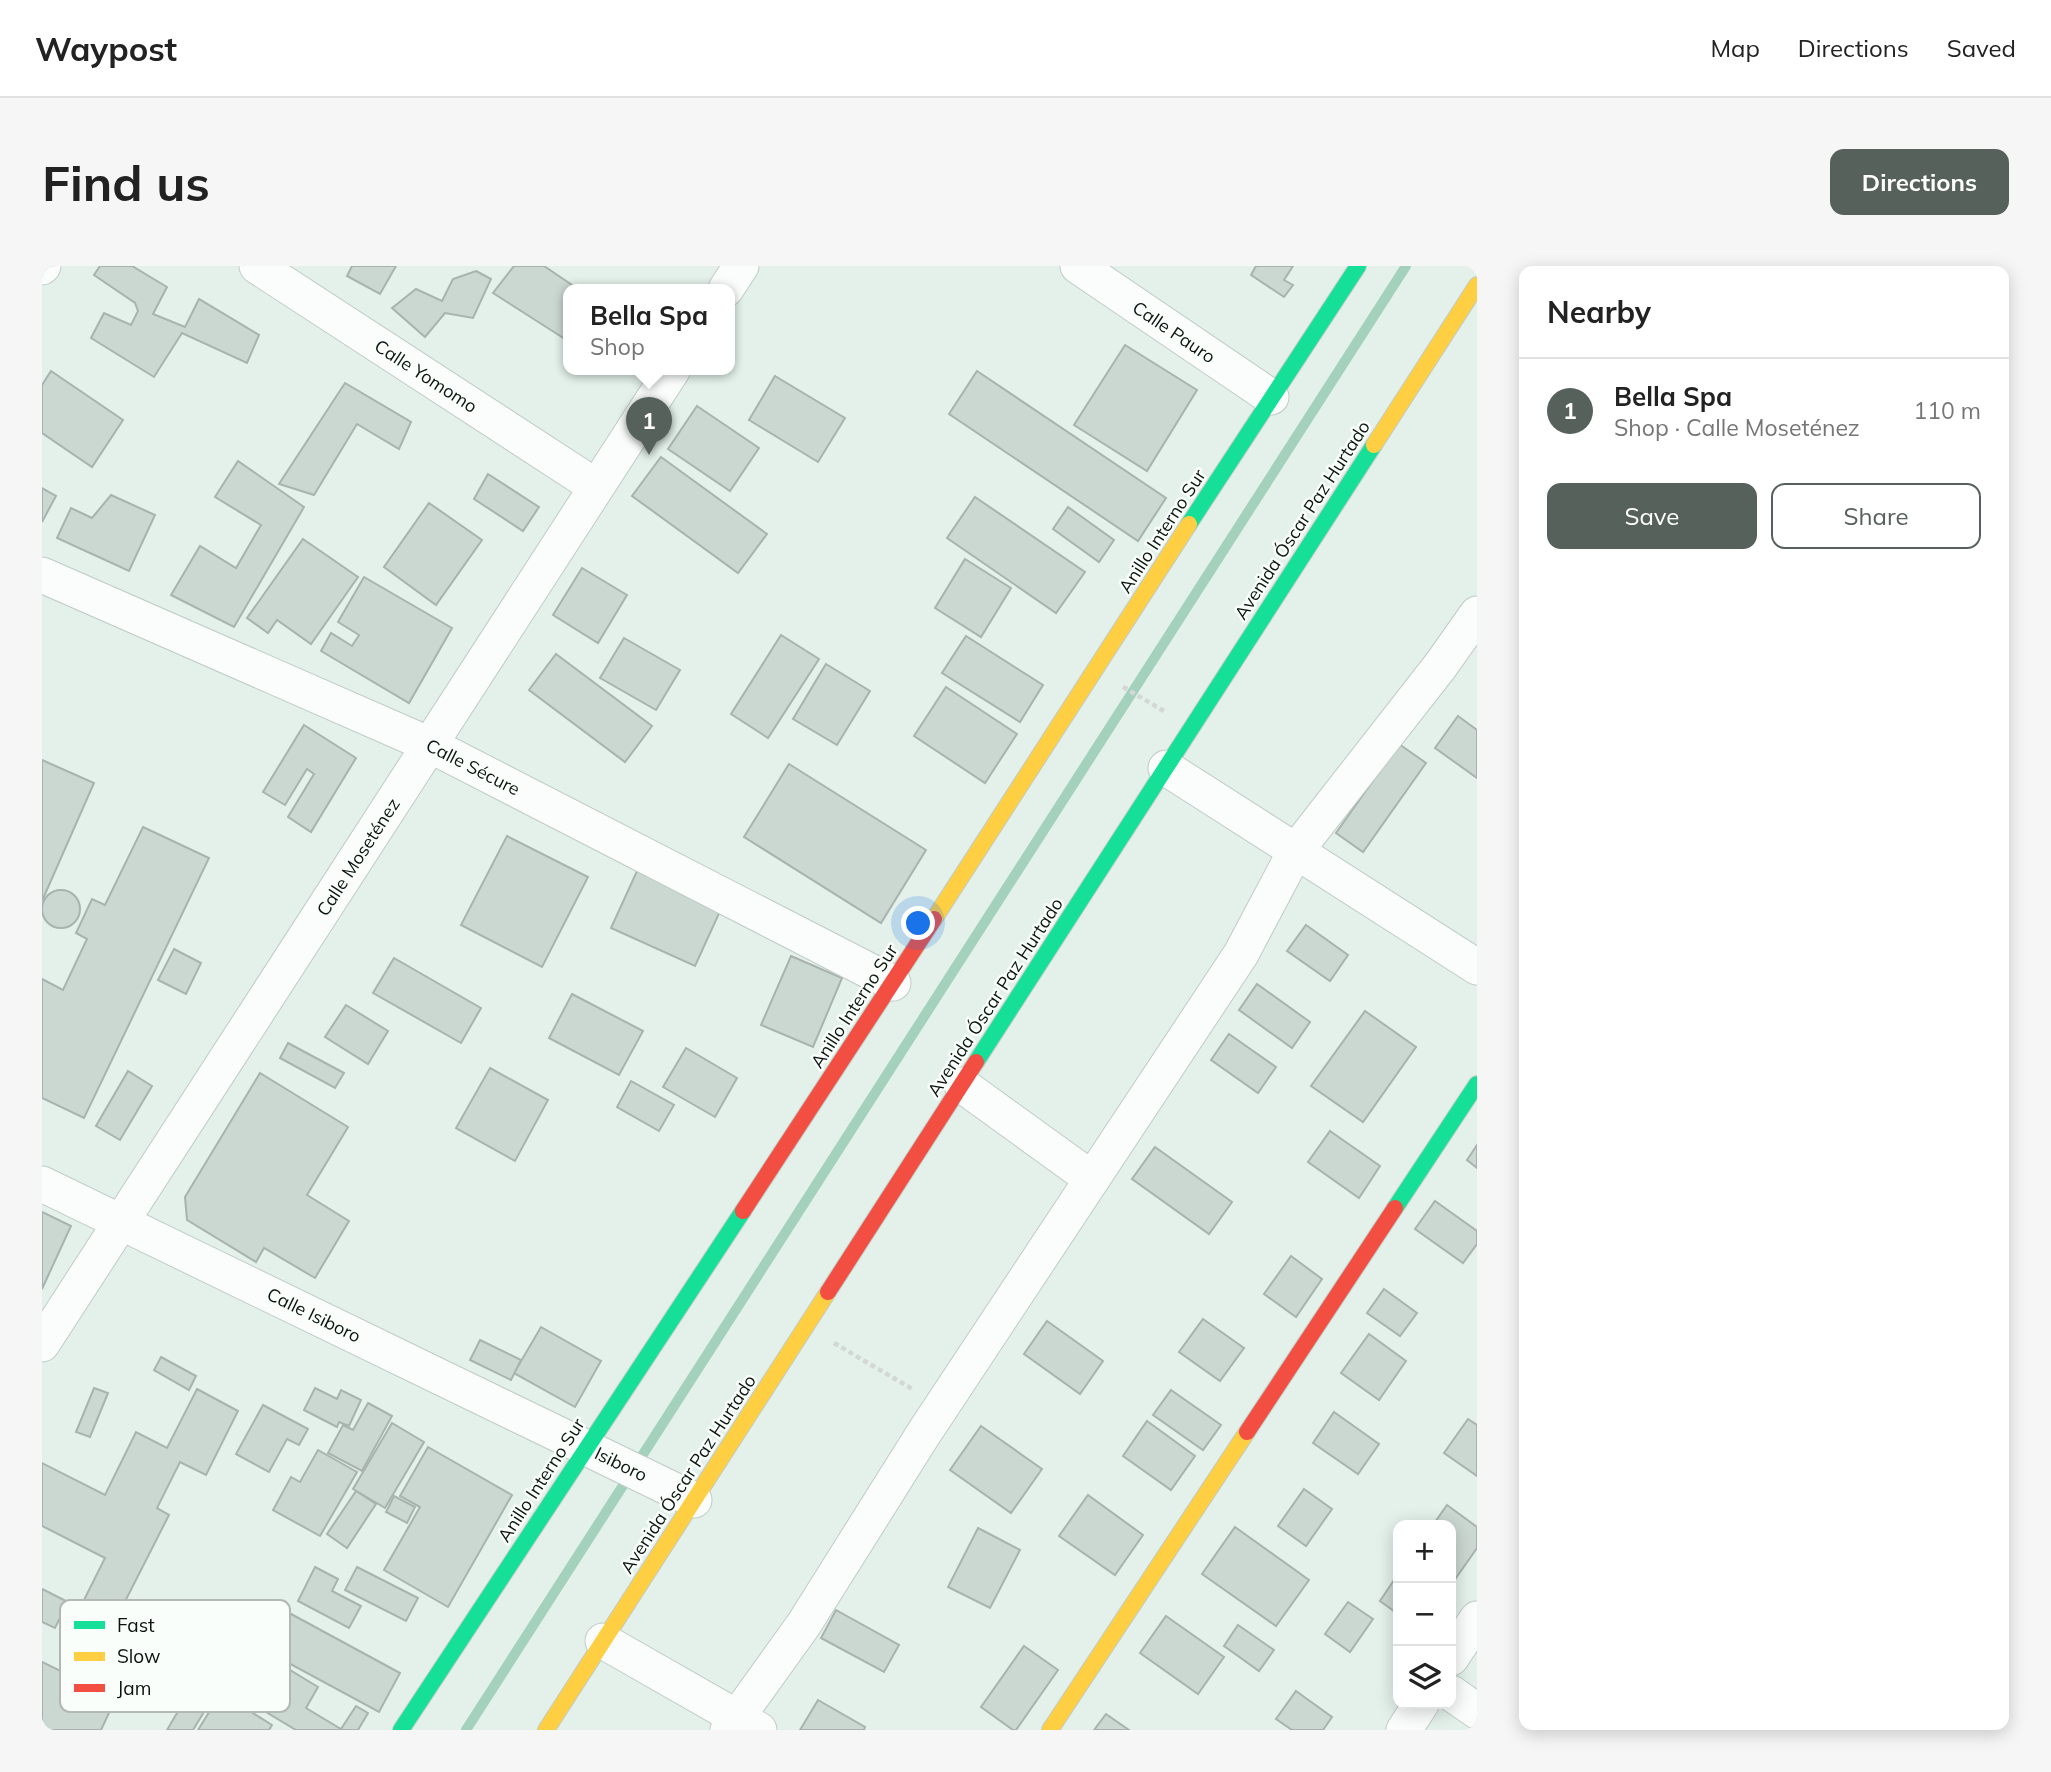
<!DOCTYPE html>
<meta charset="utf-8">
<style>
:root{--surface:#fff;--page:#f6f6f6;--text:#222;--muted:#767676;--line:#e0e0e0;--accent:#57615c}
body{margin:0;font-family:Mulish,sans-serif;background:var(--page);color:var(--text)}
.controls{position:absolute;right:21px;bottom:21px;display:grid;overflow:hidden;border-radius:14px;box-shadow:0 4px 18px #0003}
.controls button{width:63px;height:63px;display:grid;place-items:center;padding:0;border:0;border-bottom:2px solid var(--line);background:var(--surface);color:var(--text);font:35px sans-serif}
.you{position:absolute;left:877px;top:658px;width:24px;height:24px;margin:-18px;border:5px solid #fff;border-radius:50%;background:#1a73e8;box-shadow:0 0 0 10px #1a73e833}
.badge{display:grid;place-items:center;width:46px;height:46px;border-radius:50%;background:var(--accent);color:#fff;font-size:23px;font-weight:700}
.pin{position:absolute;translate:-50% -58px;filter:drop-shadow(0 2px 4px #0008)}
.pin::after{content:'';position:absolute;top:37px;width:24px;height:21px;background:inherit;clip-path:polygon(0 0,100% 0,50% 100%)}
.popup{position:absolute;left:521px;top:18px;width:172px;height:91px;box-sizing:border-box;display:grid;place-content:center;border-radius:14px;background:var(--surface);filter:drop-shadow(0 2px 5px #0005);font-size:23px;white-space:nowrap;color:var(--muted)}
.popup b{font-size:26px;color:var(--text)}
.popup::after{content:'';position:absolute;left:50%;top:100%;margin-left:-14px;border:14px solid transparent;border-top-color:var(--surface)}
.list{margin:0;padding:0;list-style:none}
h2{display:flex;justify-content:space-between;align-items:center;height:91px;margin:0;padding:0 28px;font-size:30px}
h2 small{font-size:23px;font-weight:400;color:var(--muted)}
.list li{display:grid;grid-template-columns:46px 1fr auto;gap:21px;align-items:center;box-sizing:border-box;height:105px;padding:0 28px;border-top:2px solid var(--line)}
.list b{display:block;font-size:26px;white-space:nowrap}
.list p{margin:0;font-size:23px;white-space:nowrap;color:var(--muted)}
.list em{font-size:23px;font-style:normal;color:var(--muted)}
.actions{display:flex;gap:14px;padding:21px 28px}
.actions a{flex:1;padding:16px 0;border:2px solid var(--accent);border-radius:14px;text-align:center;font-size:24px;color:var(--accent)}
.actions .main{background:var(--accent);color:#fff}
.icon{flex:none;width:38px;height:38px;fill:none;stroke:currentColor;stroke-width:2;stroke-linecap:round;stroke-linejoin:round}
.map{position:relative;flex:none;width:1435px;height:1464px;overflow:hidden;border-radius:14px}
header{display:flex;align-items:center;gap:42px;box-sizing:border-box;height:98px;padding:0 35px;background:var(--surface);border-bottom:2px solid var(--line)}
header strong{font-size:33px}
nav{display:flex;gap:38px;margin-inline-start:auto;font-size:24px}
.intro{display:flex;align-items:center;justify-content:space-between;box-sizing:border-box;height:168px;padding:0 42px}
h1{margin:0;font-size:49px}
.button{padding:18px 32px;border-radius:14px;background:var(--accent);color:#fff;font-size:24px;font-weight:700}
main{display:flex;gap:42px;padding:0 42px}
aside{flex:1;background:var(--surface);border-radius:14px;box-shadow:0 4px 18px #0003}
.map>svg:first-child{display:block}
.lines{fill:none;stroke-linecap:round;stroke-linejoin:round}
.stream{stroke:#a4d1bb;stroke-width:10}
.building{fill:#cbd7d1;stroke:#a8b3ae;stroke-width:2}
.street-casing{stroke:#c0ccc6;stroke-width:37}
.fast-casing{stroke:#c0ccc6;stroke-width:18}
.slow-casing{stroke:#c0ccc6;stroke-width:18}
.jam-casing{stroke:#c0ccc6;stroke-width:18}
.path{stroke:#d3d7d5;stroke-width:4.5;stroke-dasharray:5 3.5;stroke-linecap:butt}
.street{stroke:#fbfdfc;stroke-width:35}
.fast{stroke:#16e098;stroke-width:16}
.slow{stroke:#ffcf43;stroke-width:16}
.jam{stroke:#f24e42;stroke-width:16}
.labels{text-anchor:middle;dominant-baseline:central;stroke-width:5;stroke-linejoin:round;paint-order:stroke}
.street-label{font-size:18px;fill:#0b140f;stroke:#f9fefb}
.key{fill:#f9fefb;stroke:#b2b8b4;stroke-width:2}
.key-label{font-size:19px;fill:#0b140f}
</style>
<header>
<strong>Waypost</strong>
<nav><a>Map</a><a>Directions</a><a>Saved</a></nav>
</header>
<div class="intro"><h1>Find us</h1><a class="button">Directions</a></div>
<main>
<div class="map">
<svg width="1435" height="1464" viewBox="0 0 1435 1464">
<rect width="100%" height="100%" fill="#e3f1ea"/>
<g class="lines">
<polyline class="stream" points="424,1464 1364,0"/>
</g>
<g class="building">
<polygon points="58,0 90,0 125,21 111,48 143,61 157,33 217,69 205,97 140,67 112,111 49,72 62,47 89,59 96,45 93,37 52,9"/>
<polygon points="310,0 354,0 338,28 305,10"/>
<polygon points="472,0 502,0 536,23 526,23 526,75 451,27"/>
<polygon points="1214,0 1251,0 1242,14 1251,19 1242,31 1209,9"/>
<polygon points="434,5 449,13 431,52 403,47 383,71 350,42 374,23 400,35 411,13"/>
<polygon points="1083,79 1155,124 1105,205 1032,159"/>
<polygon points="9,105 81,154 50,201 0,167 0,119"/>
<polygon points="935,105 1124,232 1096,275 907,148"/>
<polygon points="733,110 803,152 776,196 707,154"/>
<polygon points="303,117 369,156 357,183 315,158 272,229 237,218"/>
<polygon points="655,140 717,182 688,225 626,183"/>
<polygon points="619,191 725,268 696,307 590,230"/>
<polygon points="196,195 262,241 192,361 129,329 158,280 194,302 219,259 173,231"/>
<polygon points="446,208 497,241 481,265 432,233"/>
<polygon points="0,222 14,230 0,256"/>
<polygon points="69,229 113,249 87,305 15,272 29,242 50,252"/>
<polygon points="933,231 1043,306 1014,347 905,272"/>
<polygon points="387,237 440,274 394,339 342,301"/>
<polygon points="1026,241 1072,274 1057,296 1011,263"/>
<polygon points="261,273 316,311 269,378 235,354 226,367 205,352"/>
<polygon points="923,293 969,322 939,371 893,342"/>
<polygon points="540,302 585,329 556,377 511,349"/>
<polygon points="322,311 410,362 367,437 279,385 289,367 310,380 317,369 296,356"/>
<polygon points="739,369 777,393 726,472 689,448"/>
<polygon points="924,370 1001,419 978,456 900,407"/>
<polygon points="582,372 638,404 614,444 558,412"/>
<polygon points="514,388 610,460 583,496 487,424"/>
<polygon points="784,398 828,425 795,479 751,453"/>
<polygon points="904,421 975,468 943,517 872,470"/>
<polygon points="1416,450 1435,464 1435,512 1393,482"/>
<polygon points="262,459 314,492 269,566 246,551 272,508 265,503 243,539 221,526"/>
<polygon points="1357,478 1384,497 1321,586 1294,567"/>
<polygon points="0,494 52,517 0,635"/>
<polygon points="747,498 884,584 839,657 702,571"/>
<polygon points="101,561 167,592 42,852 0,832 0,713 21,724 45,673 34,667 50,633 63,639"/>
<polygon points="465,570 546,611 500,701 419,659"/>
<polygon points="595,605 679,643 653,700 569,662"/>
<circle cx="19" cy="643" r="19"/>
<polygon points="1264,659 1306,689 1288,715 1245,685"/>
<polygon points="132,683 159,697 144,728 116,714"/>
<polygon points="749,690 800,712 771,781 719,759"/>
<polygon points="352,692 439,742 419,777 331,727"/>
<polygon points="1215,718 1268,756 1250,782 1197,744"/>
<polygon points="530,728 601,765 577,809 507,772"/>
<polygon points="304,739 346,765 326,798 283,771"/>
<polygon points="1323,745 1374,781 1321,856 1269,820"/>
<polygon points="1187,768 1234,801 1216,827 1169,794"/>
<polygon points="246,777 302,807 293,822 238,792"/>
<polygon points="644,782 695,812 673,851 621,821"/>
<polygon points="448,802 506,834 473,895 414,862"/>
<polygon points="86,805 110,820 78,874 54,860"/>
<polygon points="218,807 306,861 265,929 307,955 273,1012 222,982 214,996 145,954 143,931"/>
<polygon points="589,815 632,839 617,865 575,841"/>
<polygon points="1288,865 1338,900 1317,932 1266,896"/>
<polygon points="1435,879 1435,902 1425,894"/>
<polygon points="1113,881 1190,936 1167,968 1090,913"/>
<polygon points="1393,935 1435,965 1435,978 1421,997 1373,963"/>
<polygon points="0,946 29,960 0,1023"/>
<polygon points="1249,990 1280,1013 1254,1051 1222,1028"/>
<polygon points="1342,1023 1375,1047 1358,1070 1325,1047"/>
<polygon points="1161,1053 1202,1082 1178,1115 1137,1086"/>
<polygon points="1005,1055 1061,1095 1038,1128 982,1088"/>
<polygon points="499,1061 559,1095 533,1141 472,1107"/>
<polygon points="1327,1068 1364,1095 1337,1134 1299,1107"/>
<polygon points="438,1074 479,1094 469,1114 428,1094"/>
<polygon points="119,1091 154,1110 147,1124 112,1104"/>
<polygon points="52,1122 66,1127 48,1171 34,1166"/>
<polygon points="273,1122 295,1133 299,1124 319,1134 307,1160 297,1156 295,1161 262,1144"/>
<polygon points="155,1123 196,1145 164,1209 138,1196 115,1242 127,1249 68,1365 35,1348 63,1292 0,1260 0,1197 63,1229 94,1166 125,1182"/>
<polygon points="1129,1124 1179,1159 1161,1184 1111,1149"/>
<polygon points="326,1137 350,1150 320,1205 286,1187 301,1159 311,1164"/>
<polygon points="221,1139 266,1163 257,1179 245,1173 227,1206 194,1188"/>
<polygon points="1292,1146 1337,1178 1316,1208 1271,1177"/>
<polygon points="1426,1153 1435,1159 1435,1210 1402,1187"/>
<polygon points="1105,1155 1153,1190 1129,1224 1081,1190"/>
<polygon points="350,1157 382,1176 343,1242 311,1223"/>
<polygon points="939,1160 1000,1203 969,1247 908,1204"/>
<polygon points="386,1181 470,1229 406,1341 342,1304 378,1241 358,1230"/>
<polygon points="276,1184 315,1206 278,1270 231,1244 249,1211 258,1216"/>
<polygon points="1262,1223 1290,1243 1264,1280 1236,1260"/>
<polygon points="314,1225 334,1238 305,1282 285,1268"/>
<polygon points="1046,1229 1101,1269 1073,1309 1017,1270"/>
<polygon points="352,1230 373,1241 365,1257 344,1246"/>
<polygon points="1405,1239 1435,1261 1435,1282 1409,1319 1409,1259 1391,1259"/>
<polygon points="1193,1261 1267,1314 1234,1360 1160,1308"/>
<polygon points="936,1262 978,1284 948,1342 906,1321"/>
<polygon points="273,1301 296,1313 290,1325 319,1340 307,1362 256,1335"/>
<polygon points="315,1301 376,1332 364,1355 303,1324"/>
<polygon points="1356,1308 1356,1348 1338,1335"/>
<polygon points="0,1323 26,1336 13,1362 0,1356"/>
<polygon points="1306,1336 1331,1353 1308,1386 1283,1368"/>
<polygon points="98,1339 130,1353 105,1409 73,1394"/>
<polygon points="238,1342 358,1407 337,1446 217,1381"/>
<polygon points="794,1344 857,1379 842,1406 779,1372"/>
<polygon points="1124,1350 1182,1391 1156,1428 1098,1387"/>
<polygon points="1196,1359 1232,1384 1217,1405 1182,1380"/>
<polygon points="982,1380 1016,1404 974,1464 971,1464 939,1441"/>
<polygon points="212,1382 276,1421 264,1442 299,1463 314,1440 326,1447 316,1464 254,1464 187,1424"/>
<polygon points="0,1396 74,1432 59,1464 8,1464 0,1460"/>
<polygon points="148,1425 168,1436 151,1464 125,1464"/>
<polygon points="1254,1425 1290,1451 1281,1464 1250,1464 1234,1453"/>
<polygon points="179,1427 230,1459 227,1464 156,1464"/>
<polygon points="776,1434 823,1461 822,1464 758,1464"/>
<polygon points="1064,1448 1087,1464 1052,1464"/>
</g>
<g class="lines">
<defs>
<g id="street">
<polyline points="215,0 553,220"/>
<polyline points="1036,0 1229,131"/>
<polyline points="0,1 1,0"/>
<polyline points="684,23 699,0"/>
<polyline points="0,309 388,479 851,717"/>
<polyline points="1124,502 1435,701"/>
<polyline points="920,819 1050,913"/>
<polyline points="0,918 652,1234"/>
<polyline points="0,1078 631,103"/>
<polyline points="561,1375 717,1464"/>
<polyline points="1409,1392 1435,1353"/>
<polyline points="1409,1427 1435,1445"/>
<polyline points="686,1464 762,1358 882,1167 1199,688 1253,586 1399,399 1435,348"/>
<polyline points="1362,1464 1379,1438"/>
</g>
<g id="fast">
<polyline points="1147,258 1316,0"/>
<polyline points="934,796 1332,179"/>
<polyline points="1353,942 1435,818"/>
<polyline points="359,1464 701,945"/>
</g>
<g id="slow">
<polyline points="1332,179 1435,19"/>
<polyline points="892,653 1147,258"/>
<polyline points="504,1464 786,1026"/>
<polyline points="1008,1464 1205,1166"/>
</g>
<g id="jam">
<polyline points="701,945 892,653"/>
<polyline points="786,1026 934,796"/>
<polyline points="1205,1166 1353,942"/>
</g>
</defs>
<use href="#street" class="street-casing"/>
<use href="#fast" class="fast-casing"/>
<use href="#slow" class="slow-casing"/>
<use href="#jam" class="jam-casing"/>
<g class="path">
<polyline points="1081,421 1122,445"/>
<polyline points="792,1077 872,1124"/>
</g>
<use href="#street" class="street"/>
<use href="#fast" class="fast"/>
<use href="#slow" class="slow"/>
<use href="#jam" class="jam"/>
</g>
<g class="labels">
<g class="street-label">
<text transform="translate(1132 66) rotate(34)">Calle Pauro</text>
<text transform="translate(384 110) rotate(33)">Calle Yomomo</text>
<text transform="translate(1260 254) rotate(-57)">Avenida Óscar Paz Hurtado</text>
<text transform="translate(1120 265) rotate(-57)">Anillo Interno Sur</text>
<text transform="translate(431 501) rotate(27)">Calle Sécure</text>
<text transform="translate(316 591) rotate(-57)">Calle Moseténez</text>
<text transform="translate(953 731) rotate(-57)">Avenida Óscar Paz Hurtado</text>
<text transform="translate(812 740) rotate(-57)">Anillo Interno Sur</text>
<text transform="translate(272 1049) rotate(26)">Calle Isiboro</text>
<text transform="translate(579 1198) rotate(26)">Isiboro</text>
<text transform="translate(646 1208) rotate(-57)">Avenida Óscar Paz Hurtado</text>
<text transform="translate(499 1214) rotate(-57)">Anillo Interno Sur</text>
</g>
</g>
<rect x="18" y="1334" width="230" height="112" rx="10" class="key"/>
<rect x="32" y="1355" width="31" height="8" fill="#16e098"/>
<rect x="32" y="1386" width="31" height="9" fill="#ffcf43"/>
<rect x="32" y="1418" width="31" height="8" fill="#f24e42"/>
<g class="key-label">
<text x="75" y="1366">Fast</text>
<text x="75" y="1397">Slow</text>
<text x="75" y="1429">Jam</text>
</g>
</svg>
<div class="controls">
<button>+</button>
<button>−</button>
<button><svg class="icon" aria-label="layers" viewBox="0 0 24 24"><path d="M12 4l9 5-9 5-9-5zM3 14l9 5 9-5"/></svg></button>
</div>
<div class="you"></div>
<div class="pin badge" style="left:607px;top:189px">1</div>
<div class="popup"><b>Bella Spa</b>Shop</div>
</div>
<aside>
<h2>Nearby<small></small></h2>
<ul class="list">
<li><span class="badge">1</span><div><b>Bella Spa</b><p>Shop · Calle Moseténez</p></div><em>110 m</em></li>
</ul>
<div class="actions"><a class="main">Save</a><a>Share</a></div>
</aside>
</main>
